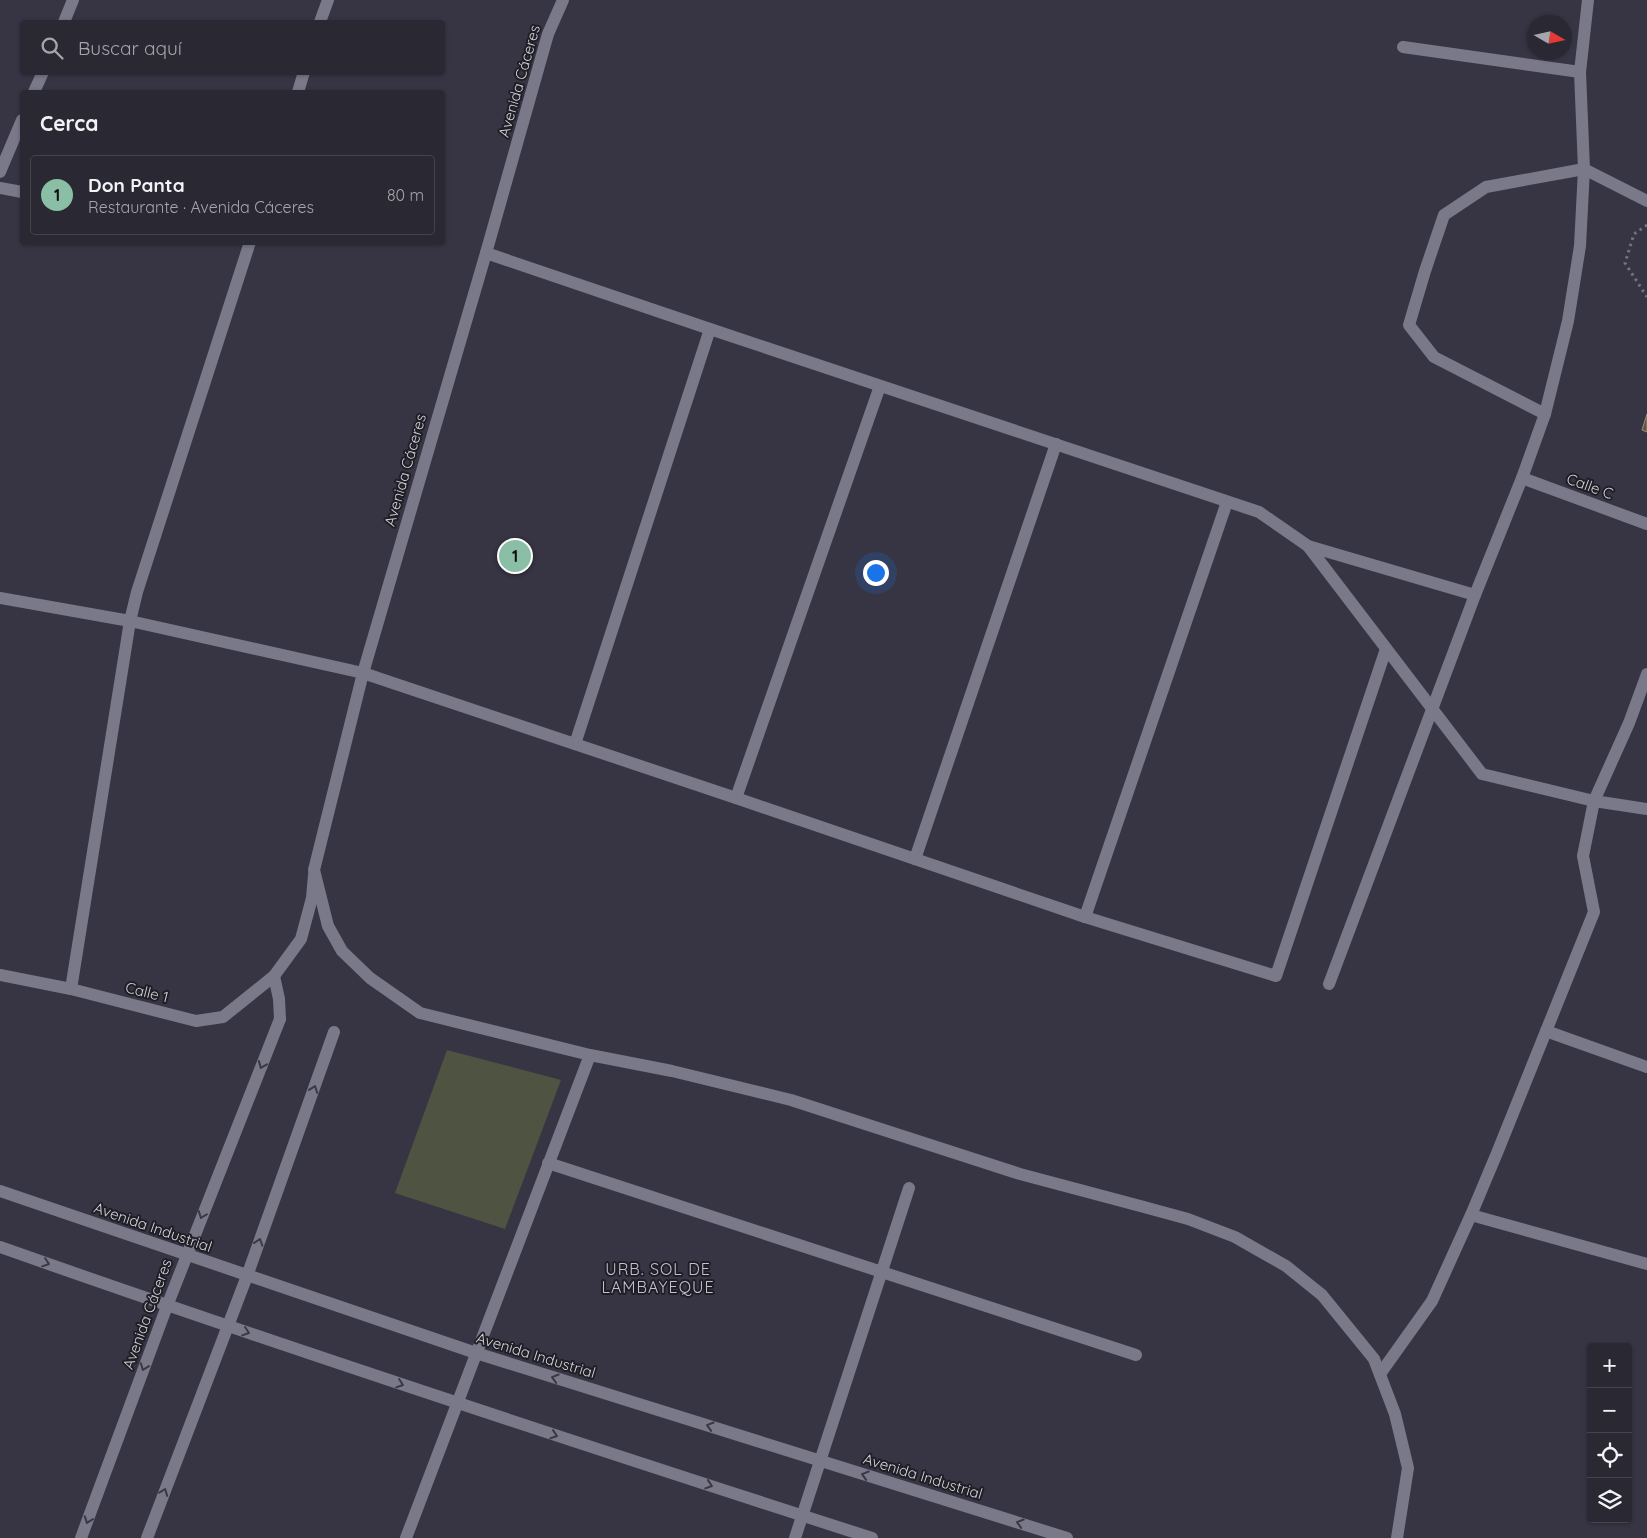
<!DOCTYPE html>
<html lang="es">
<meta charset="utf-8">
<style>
:root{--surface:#292833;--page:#35343f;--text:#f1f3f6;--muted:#a5a6ac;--line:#45444e;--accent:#8abfa5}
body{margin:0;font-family:Quicksand,sans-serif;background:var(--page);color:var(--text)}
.controls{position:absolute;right:15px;bottom:15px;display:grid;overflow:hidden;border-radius:5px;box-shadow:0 1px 4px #0004}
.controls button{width:45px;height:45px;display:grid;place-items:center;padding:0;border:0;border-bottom:1px solid var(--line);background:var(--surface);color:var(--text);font:25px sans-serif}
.compass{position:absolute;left:1527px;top:15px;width:45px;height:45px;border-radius:50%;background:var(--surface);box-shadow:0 1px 4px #0004;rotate:99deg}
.you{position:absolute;left:875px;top:572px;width:18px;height:18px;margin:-12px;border:4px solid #fff;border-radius:50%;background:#1a73e8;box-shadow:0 0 0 8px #1a73e833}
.badge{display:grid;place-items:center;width:32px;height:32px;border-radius:50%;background:var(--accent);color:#111;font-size:16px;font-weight:700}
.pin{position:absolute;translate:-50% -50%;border:2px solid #fff;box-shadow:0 1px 5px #0006}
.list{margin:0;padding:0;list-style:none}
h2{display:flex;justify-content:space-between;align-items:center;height:65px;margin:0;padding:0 20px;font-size:21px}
h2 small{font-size:16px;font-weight:400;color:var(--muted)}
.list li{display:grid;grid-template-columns:32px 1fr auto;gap:15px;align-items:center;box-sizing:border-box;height:80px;margin:0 10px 10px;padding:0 10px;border:1px solid var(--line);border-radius:5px}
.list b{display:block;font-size:19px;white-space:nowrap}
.list p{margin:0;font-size:16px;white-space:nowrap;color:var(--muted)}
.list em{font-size:16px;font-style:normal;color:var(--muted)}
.icon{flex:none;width:28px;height:28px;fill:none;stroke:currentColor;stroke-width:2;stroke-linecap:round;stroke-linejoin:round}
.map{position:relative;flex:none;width:1647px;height:1538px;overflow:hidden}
.search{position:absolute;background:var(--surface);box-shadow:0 1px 4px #0004;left:20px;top:20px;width:425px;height:55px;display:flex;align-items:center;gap:12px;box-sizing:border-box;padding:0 18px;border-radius:5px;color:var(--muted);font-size:19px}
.panel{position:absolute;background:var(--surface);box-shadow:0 1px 4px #0004;left:20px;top:90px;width:425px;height:155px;border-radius:5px}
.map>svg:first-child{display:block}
.green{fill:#4f5341}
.building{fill:#65563e;stroke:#998e7f}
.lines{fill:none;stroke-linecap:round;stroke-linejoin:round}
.path{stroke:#74727f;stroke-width:3;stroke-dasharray:2.5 4;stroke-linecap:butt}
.lane{stroke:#7a798a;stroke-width:12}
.street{stroke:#7a798a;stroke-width:12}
.secondary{stroke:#7a798a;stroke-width:12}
.oneway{stroke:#3a3943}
.labels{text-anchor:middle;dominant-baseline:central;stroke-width:4;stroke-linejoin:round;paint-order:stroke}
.street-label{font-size:15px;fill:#d3d2db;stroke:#1f1e25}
.neighbourhood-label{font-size:16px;letter-spacing:1px;fill:#c2c0d2;stroke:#1f1e25}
</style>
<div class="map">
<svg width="1647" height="1538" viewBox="0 0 1647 1538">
<rect width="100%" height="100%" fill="#373544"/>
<polygon class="green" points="447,1050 561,1080 505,1229 395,1193"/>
<polygon class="building" points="1647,414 1647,432 1642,430"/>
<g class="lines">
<polyline class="path" points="1647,225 1634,234 1625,263 1647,297"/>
<g class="lane">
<polyline points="64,22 73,0"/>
<polyline points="34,92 43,72"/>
<polyline points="0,172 22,120"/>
</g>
<g class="street">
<polyline points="320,22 328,0"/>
<polyline points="1403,47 1580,72"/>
<polyline points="298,92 304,72"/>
<polyline points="0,188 22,192"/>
<polyline points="486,253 710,329 1259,512 1308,546 1475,595"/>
<polyline points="1545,414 1434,357 1409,325 1425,271 1444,215 1486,187 1584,169 1647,201"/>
<polyline points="1522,478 1647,524"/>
<polyline points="1308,546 1482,774 1594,801 1647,809"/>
<polyline points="0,598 130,621 363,673 736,798 1085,917 1276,976 1386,649"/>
<polyline points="575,744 710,329"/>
<polyline points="736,798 880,386"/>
<polyline points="915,859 1056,444"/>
<polyline points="1085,917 1227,502"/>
<polyline points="0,975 71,989 196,1021 223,1017 274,976 301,939 312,898 314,875"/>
<polyline points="274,976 279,999 280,1019"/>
<polyline points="1329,984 1475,595 1522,478 1545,414 1568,321 1580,246 1584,169 1580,72 1588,0"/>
<polyline points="71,989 130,621 137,592 250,242"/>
<polyline points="1546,1031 1647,1067"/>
<polyline points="548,1163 1136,1355"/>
<polyline points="1471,1215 1647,1264"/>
<polyline points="1380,1374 1432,1301 1471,1215 1497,1153 1594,912 1583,856 1594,801 1629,723 1647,674"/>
<polyline points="406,1538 590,1055"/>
<polyline points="795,1538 909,1188"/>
</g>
<g class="secondary">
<polyline points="563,0 548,34 486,253 363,673 314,870 328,926 342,951 370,978 420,1013 590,1055 672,1071 791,1100 1020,1174 1144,1207 1188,1219 1235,1237 1286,1266 1322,1295 1374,1359 1395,1414 1408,1468 1397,1538"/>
<polyline points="0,1191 476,1353 1067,1538"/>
<path d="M 0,1247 C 289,1349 580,1444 872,1538"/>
<polyline points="81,1538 167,1306 280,1019"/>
<polyline points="147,1538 247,1276 334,1032"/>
</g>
</g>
<defs><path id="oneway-chevron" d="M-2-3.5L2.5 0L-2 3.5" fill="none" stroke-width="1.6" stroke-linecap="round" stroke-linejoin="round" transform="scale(1.25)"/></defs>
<g class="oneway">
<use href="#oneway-chevron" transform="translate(262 1065) rotate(112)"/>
<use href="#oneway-chevron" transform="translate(314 1089) rotate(-70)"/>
<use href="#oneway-chevron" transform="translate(202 1215) rotate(111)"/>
<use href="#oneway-chevron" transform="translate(259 1242) rotate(-71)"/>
<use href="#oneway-chevron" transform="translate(46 1263) rotate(19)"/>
<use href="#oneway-chevron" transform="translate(246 1332) rotate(19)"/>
<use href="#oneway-chevron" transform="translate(144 1367) rotate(110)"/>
<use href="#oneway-chevron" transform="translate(555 1378) rotate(-163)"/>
<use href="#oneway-chevron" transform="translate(400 1384) rotate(19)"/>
<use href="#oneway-chevron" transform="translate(710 1426) rotate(-163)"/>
<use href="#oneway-chevron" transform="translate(554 1435) rotate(18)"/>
<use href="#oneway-chevron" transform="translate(865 1475) rotate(-163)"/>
<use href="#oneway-chevron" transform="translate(709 1485) rotate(18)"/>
<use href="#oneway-chevron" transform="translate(164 1492) rotate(-69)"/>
<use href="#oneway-chevron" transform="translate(88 1520) rotate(110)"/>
<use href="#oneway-chevron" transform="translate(1020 1523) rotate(-163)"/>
</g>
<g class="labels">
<g class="street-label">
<text transform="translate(519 81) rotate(-74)">Avenida Cáceres</text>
<text transform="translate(405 470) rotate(-74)">Avenida Cáceres</text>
<text transform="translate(1590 486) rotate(20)">Calle C</text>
<text transform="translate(147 992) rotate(14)">Calle 1</text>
<text transform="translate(153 1227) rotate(19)">Avenida Industrial</text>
<text transform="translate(147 1314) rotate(-70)">Avenida Cáceres</text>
<text transform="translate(536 1355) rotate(17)">Avenida Industrial</text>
<text transform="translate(923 1476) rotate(17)">Avenida Industrial</text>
</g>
<g class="neighbourhood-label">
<text x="658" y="1269">URB. SOL DE<tspan x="658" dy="18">LAMBAYEQUE</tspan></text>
</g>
</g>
</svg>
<div class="controls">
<button>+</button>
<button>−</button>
<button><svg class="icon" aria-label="locate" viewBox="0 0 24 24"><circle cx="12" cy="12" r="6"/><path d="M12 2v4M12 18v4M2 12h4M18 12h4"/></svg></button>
<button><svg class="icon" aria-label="layers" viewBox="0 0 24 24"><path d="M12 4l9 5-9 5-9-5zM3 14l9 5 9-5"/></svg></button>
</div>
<svg class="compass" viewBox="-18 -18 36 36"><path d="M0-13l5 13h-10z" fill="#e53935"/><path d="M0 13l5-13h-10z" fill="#a5a6ac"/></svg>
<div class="you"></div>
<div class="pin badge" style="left:515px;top:556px">1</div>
<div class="search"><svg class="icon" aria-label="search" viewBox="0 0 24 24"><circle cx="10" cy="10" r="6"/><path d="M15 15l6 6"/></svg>Buscar aquí</div>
<section class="panel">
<h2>Cerca<small></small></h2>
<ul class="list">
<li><span class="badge">1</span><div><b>Don Panta</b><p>Restaurante · Avenida Cáceres</p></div><em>80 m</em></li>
</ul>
</section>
</div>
